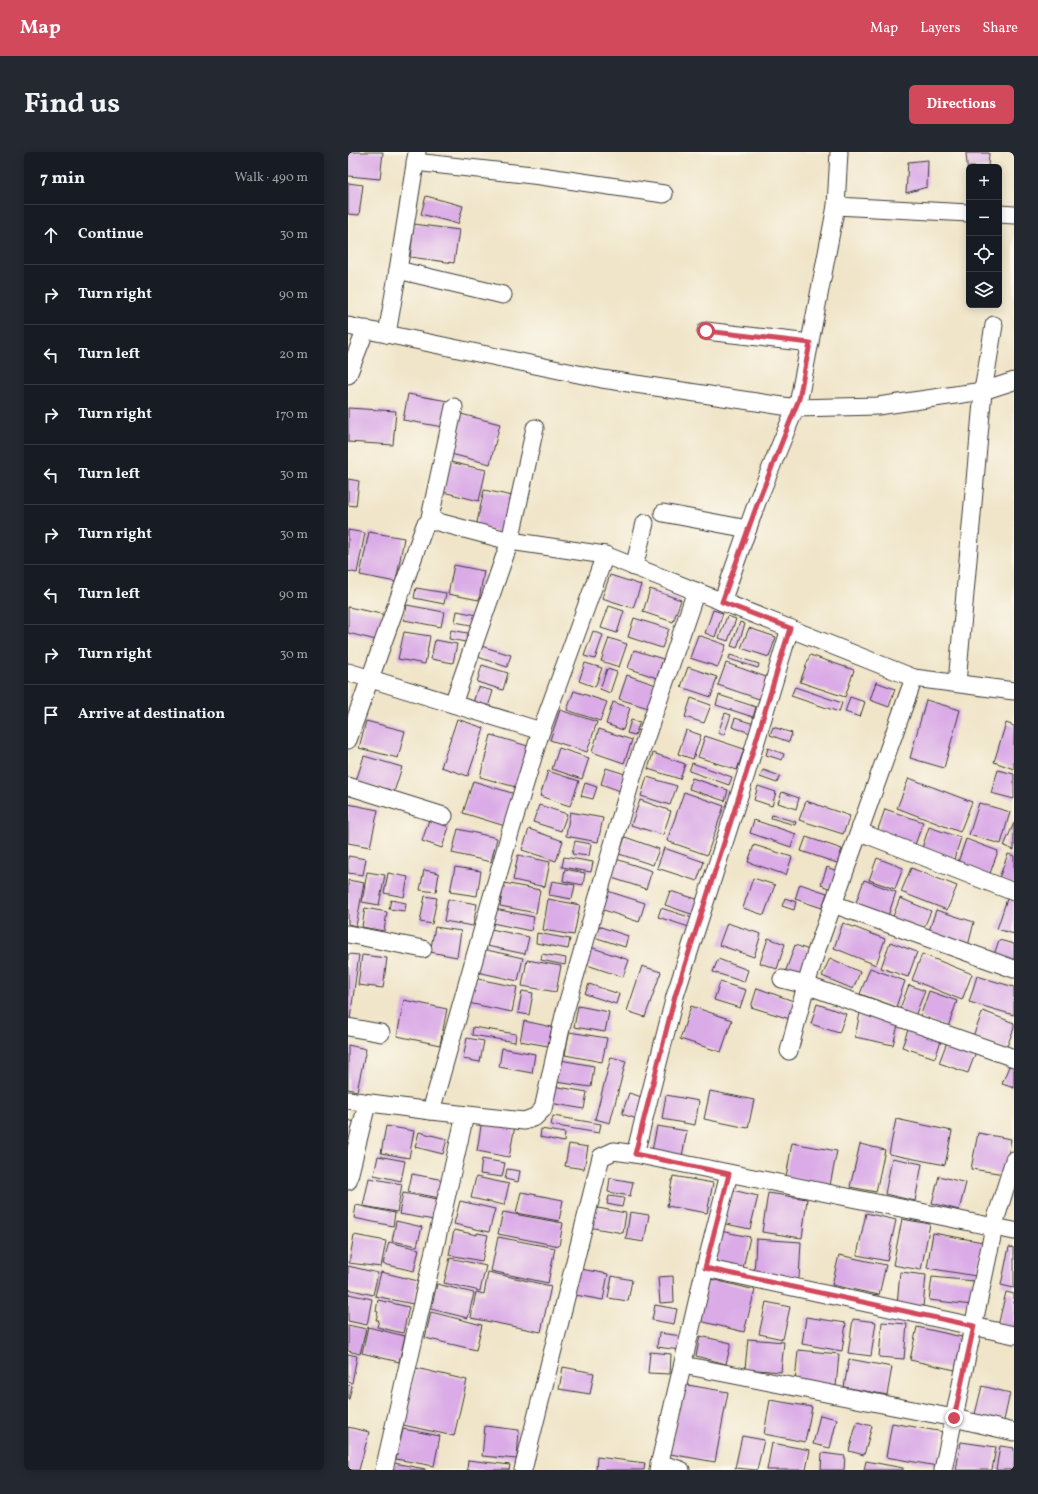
<!DOCTYPE html>
<meta charset="utf-8">
<style>
:root{--surface:#171b24;--page:#242831;--text:#f1f3f6;--muted:#9ea1a6;--line:#363941;--accent:#d1495b}
body{margin:0;font-family:Vollkorn,serif;background:var(--page);color:var(--text)}
.controls{position:absolute;right:12px;top:12px;display:grid;overflow:hidden;border-radius:6px;box-shadow:0 2px 10px #0003}
.controls button{width:36px;height:36px;display:grid;place-items:center;padding:0;border:0;border-bottom:1px solid var(--line);background:var(--surface);color:var(--text);font:20px sans-serif}
.stop{position:absolute;width:12px;height:12px;margin:-9px;border:3px solid #d1495b;border-radius:50%;background:#fff}
.stop.end{background:#d1495b;border-color:#fff;box-shadow:0 1px 4px #0008}
.list{margin:0;padding:0;list-style:none}
h2{display:flex;justify-content:space-between;align-items:center;height:52px;margin:0;padding:0 16px;font-size:17px}
h2 small{font-size:13px;font-weight:400;color:var(--muted)}
.list li{display:grid;grid-template-columns:26px 1fr auto;gap:12px;align-items:center;box-sizing:border-box;height:60px;padding:0 16px;border-top:1px solid var(--line)}
.list b{display:block;font-size:15px;white-space:nowrap}
.list em{font-size:13px;font-style:normal;color:var(--muted)}
.icon{flex:none;width:22px;height:22px;fill:none;stroke:currentColor;stroke-width:2;stroke-linecap:round;stroke-linejoin:round}
.map{position:relative;flex:none;width:666px;height:1318px;overflow:hidden;border-radius:6px}
header{display:flex;align-items:center;gap:24px;box-sizing:border-box;height:56px;padding:0 20px;background:var(--accent);color:#fff}
header strong{font-size:19px}
nav{display:flex;gap:22px;margin-inline-start:auto;font-size:14px}
.intro{display:flex;align-items:center;justify-content:space-between;box-sizing:border-box;height:96px;padding:0 24px}
h1{margin:0;font-size:28px}
.button{padding:10px 18px;border-radius:6px;background:var(--accent);color:#fff;font-size:14px;font-weight:700}
main{display:flex;gap:24px;padding:0 24px}
aside{flex:1;background:var(--surface);border-radius:6px;box-shadow:0 2px 10px #0003}
.map>svg:first-child{display:block}
.building{fill:#daabe7}
.lines{fill:none;stroke-linecap:round;stroke-linejoin:round}
.street-casing{stroke:#3c3a36;stroke-width:19}
.street{stroke:#fff;stroke-width:17}
.route{stroke:#d1495b;stroke-width:5}
</style>
<header>
<strong>Map</strong>
<nav><a>Map</a><a>Layers</a><a>Share</a></nav>
</header>
<div class="intro"><h1>Find us</h1><a class="button">Directions</a></div>
<main>
<aside>
<h2>7 min<small>Walk · 490 m</small></h2>
<ul class="list">
<li><svg class="icon" aria-label="ahead" viewBox="0 0 24 24"><path d="M12 20V5M6 11l6-6 6 6"/></svg><div><b>Continue</b></div><em>30 m</em></li>
<li><svg class="icon" aria-label="right" viewBox="0 0 24 24"><path d="M7 20v-9h11M14 6l5 5-5 5"/></svg><div><b>Turn right</b></div><em>90 m</em></li>
<li><svg class="icon" aria-label="left" viewBox="0 0 24 24"><path d="M17 20v-9H6M10 6l-5 5 5 5"/></svg><div><b>Turn left</b></div><em>20 m</em></li>
<li><svg class="icon" aria-label="right" viewBox="0 0 24 24"><path d="M7 20v-9h11M14 6l5 5-5 5"/></svg><div><b>Turn right</b></div><em>170 m</em></li>
<li><svg class="icon" aria-label="left" viewBox="0 0 24 24"><path d="M17 20v-9H6M10 6l-5 5 5 5"/></svg><div><b>Turn left</b></div><em>30 m</em></li>
<li><svg class="icon" aria-label="right" viewBox="0 0 24 24"><path d="M7 20v-9h11M14 6l5 5-5 5"/></svg><div><b>Turn right</b></div><em>30 m</em></li>
<li><svg class="icon" aria-label="left" viewBox="0 0 24 24"><path d="M17 20v-9H6M10 6l-5 5 5 5"/></svg><div><b>Turn left</b></div><em>90 m</em></li>
<li><svg class="icon" aria-label="right" viewBox="0 0 24 24"><path d="M7 20v-9h11M14 6l5 5-5 5"/></svg><div><b>Turn right</b></div><em>30 m</em></li>
<li><svg class="icon" aria-label="arrive" viewBox="0 0 24 24"><path d="M6 21V4h12l-3 4 3 4H6"/></svg><div><b>Arrive at destination</b></div></li>
</ul>
</aside>
<div class="map">
<svg width="666" height="1318" viewBox="0 0 666 1318">
<rect width="100%" height="100%" fill="#fbf7ec"/>
<filter id="ink" filterUnits="userSpaceOnUse"><feTurbulence type="fractalNoise" baseFrequency=".025" numOctaves="2"/><feDisplacementMap in="SourceGraphic" scale="8" xChannelSelector="R" yChannelSelector="G"/><feConvolveMatrix kernelMatrix="1 2 1 2 8 2 1 2 1" color-interpolation-filters="sRGB"/></filter>
<filter id="wash" filterUnits="userSpaceOnUse"><feTurbulence type="fractalNoise" baseFrequency=".012" numOctaves="4" result="noise"/><feDisplacementMap in="SourceGraphic" scale="16" xChannelSelector="R" yChannelSelector="G"/><feGaussianBlur stdDeviation="0.9" result="paint"/><feColorMatrix in="noise" values="0 0 0 0 0 0 0 0 0 0 0 0 0 0 0 0 0 1.4 0 .05"/><feComposite in="paint" operator="in"/></filter>
<g filter="url(#wash)">
<rect width="100%" height="100%" fill="#f0e5c9"/>
<g id="blocks">
<g class="building">
<polygon points="0,0 35,0 32,27 0,24"/>
<polygon points="618,1 641,1 640,15 621,15 620,23"/>
<polygon points="580,8 579,35 558,41 560,10"/>
<polygon points="0,31 15,33 11,63 0,62"/>
<polygon points="78,44 115,54 110,72 73,62"/>
<polygon points="66,72 111,78 106,111 62,105"/>
<polygon points="60,242 100,249 95,275 55,268"/>
<polygon points="0,256 48,259 45,293 0,290"/>
<polygon points="113,262 152,272 142,312 103,302"/>
<polygon points="102,310 138,318 131,349 95,340"/>
<polygon points="0,327 11,329 8,354 0,353"/>
<polygon points="136,338 165,344 157,382 128,375"/>
<polygon points="0,378 17,381 9,421 0,419"/>
<polygon points="21,380 56,386 48,430 12,423"/>
<polygon points="106,413 136,419 131,448 100,442"/>
<polygon points="262,423 293,433 285,456 254,446"/>
<polygon points="68,436 98,441 96,452 66,446"/>
<polygon points="302,437 333,448 325,470 295,460"/>
<polygon points="59,453 96,460 93,475 56,468"/>
<polygon points="261,454 276,459 269,481 253,476"/>
<polygon points="0,455 38,463 32,489 0,481"/>
<polygon points="365,458 375,461 367,485 357,481"/>
<polygon points="109,459 129,463 128,474 107,470"/>
<polygon points="379,464 388,467 380,489 371,486"/>
<polygon points="286,466 321,477 314,496 280,485"/>
<polygon points="392,470 397,472 389,496 383,494"/>
<polygon points="401,476 428,485 421,505 393,496"/>
<polygon points="103,478 125,482 123,491 101,487"/>
<polygon points="245,479 255,483 247,507 236,504"/>
<polygon points="56,480 82,484 77,512 50,507"/>
<polygon points="350,483 378,493 370,515 342,506"/>
<polygon points="261,486 279,492 271,515 253,509"/>
<polygon points="87,488 109,492 105,511 83,507"/>
<polygon points="133,494 163,503 159,515 130,505"/>
<polygon points="286,498 315,507 309,526 280,516"/>
<polygon points="382,503 411,512 410,516 381,507"/>
<polygon points="462,503 506,518 497,545 452,530"/>
<polygon points="237,511 254,516 247,535 231,529"/>
<polygon points="378,511 421,526 414,548 370,533"/>
<polygon points="134,513 160,521 155,538 129,530"/>
<polygon points="340,515 369,525 363,545 333,535"/>
<polygon points="259,517 269,520 262,541 252,537"/>
<polygon points="279,523 308,533 300,556 271,547"/>
<polygon points="528,530 547,537 541,555 522,548"/>
<polygon points="130,535 145,539 139,558 124,554"/>
<polygon points="447,535 494,551 491,560 443,544"/>
<polygon points="226,539 259,550 252,569 219,558"/>
<polygon points="371,543 408,555 405,565 368,553"/>
<polygon points="502,545 517,550 512,565 497,560"/>
<polygon points="343,546 363,553 356,571 337,565"/>
<polygon points="578,548 612,558 596,616 562,606"/>
<polygon points="265,550 282,556 275,578 258,572"/>
<polygon points="212,558 249,570 239,600 202,588"/>
<polygon points="377,561 383,563 376,583 370,581"/>
<polygon points="387,566 406,572 403,581 384,575"/>
<polygon points="109,567 136,576 120,624 93,615"/>
<polygon points="283,568 292,570 287,583 279,581"/>
<polygon points="18,569 57,579 50,606 11,596"/>
<polygon points="658,571 666,574 666,617 646,610"/>
<polygon points="425,575 444,581 441,590 422,583"/>
<polygon points="251,577 284,588 276,611 244,600"/>
<polygon points="338,578 353,583 345,607 330,602"/>
<polygon points="143,583 183,595 171,636 132,625"/>
<polygon points="357,584 396,597 389,618 350,605"/>
<polygon points="211,596 241,606 234,627 204,617"/>
<polygon points="420,596 436,602 434,608 418,603"/>
<polygon points="305,601 337,612 332,627 300,617"/>
<polygon points="16,604 54,615 46,640 8,629"/>
<polygon points="344,611 384,625 381,633 341,619"/>
<polygon points="258,616 277,622 272,639 253,632"/>
<polygon points="415,618 432,624 429,631 412,625"/>
<polygon points="650,618 666,622 666,647 643,641"/>
<polygon points="200,619 231,629 222,654 192,644"/>
<polygon points="299,625 329,634 322,653 293,644"/>
<polygon points="344,626 380,638 377,649 341,637"/>
<polygon points="561,626 624,650 612,680 549,656"/>
<polygon points="125,629 167,642 157,674 115,661"/>
<polygon points="237,631 249,635 245,647 233,644"/>
<polygon points="410,634 428,640 424,654 406,648"/>
<polygon points="336,640 376,654 359,703 319,689"/>
<polygon points="434,640 451,646 448,657 430,651"/>
<polygon points="292,648 323,659 315,683 283,673"/>
<polygon points="458,649 502,664 495,682 451,668"/>
<polygon points="631,651 662,660 653,692 621,683"/>
<polygon points="0,652 30,658 22,695 0,691"/>
<polygon points="191,653 219,662 213,679 185,670"/>
<polygon points="537,657 575,670 567,693 529,680"/>
<polygon points="222,660 255,666 250,690 218,684"/>
<polygon points="424,663 448,670 447,673 423,666"/>
<polygon points="81,668 101,675 94,696 74,689"/>
<polygon points="406,668 448,682 443,695 402,681"/>
<polygon points="666,671 666,698 656,694"/>
<polygon points="581,675 613,686 605,710 573,699"/>
<polygon points="110,677 149,686 143,710 104,701"/>
<polygon points="181,677 215,689 208,709 174,698"/>
<polygon points="277,685 311,697 305,713 271,702"/>
<polygon points="458,685 494,697 489,711 453,699"/>
<polygon points="618,687 650,699 640,727 608,716"/>
<polygon points="227,689 243,692 241,704 224,702"/>
<polygon points="406,693 444,705 438,723 400,710"/>
<polygon points="316,696 356,710 349,729 309,716"/>
<polygon points="660,702 666,704 666,733 651,726"/>
<polygon points="170,703 202,710 197,735 165,728"/>
<polygon points="0,704 18,707 15,723 0,721"/>
<polygon points="216,705 245,710 243,720 214,715"/>
<polygon points="529,706 555,716 547,737 521,728"/>
<polygon points="268,707 304,719 298,737 261,725"/>
<polygon points="107,715 133,719 129,744 102,740"/>
<polygon points="479,715 489,719 483,737 473,733"/>
<polygon points="563,716 609,734 599,758 553,740"/>
<polygon points="217,717 237,721 235,733 215,729"/>
<polygon points="76,718 91,721 88,740 72,738"/>
<polygon points="19,720 37,723 31,753 14,750"/>
<polygon points="40,721 60,725 56,745 36,741"/>
<polygon points="405,726 427,733 416,763 395,756"/>
<polygon points="0,728 16,731 8,774 0,772"/>
<polygon points="516,728 548,740 539,767 506,756"/>
<polygon points="204,729 227,733 224,747 201,743"/>
<polygon points="156,731 192,738 188,761 152,754"/>
<polygon points="452,732 479,741 474,756 447,747"/>
<polygon points="256,738 297,751 291,770 250,756"/>
<polygon points="322,739 352,748 346,763 317,753"/>
<polygon points="77,744 89,746 84,772 72,770"/>
<polygon points="437,746 448,750 446,758 434,754"/>
<polygon points="552,746 583,759 575,778 544,767"/>
<polygon points="100,747 129,752 125,774 96,769"/>
<polygon points="200,747 232,753 226,783 195,778"/>
<polygon points="659,747 666,749 666,782 649,777"/>
<polygon points="43,748 58,751 57,759 41,757"/>
<polygon points="17,756 39,760 36,779 14,775"/>
<polygon points="313,756 344,766 341,775 310,765"/>
<polygon points="147,757 186,765 183,779 144,771"/>
<polygon points="588,758 626,770 620,794 580,782"/>
<polygon points="379,771 413,782 406,805 371,793"/>
<polygon points="495,771 537,787 528,813 486,796"/>
<polygon points="244,772 280,784 277,795 240,783"/>
<polygon points="87,775 113,779 109,805 82,800"/>
<polygon points="138,776 181,785 177,802 134,793"/>
<polygon points="189,781 222,787 220,797 188,791"/>
<polygon points="420,786 437,792 429,817 412,811"/>
<polygon points="651,788 666,792 666,812 645,806"/>
<polygon points="542,790 569,800 560,825 533,816"/>
<polygon points="447,793 461,798 452,825 437,821"/>
<polygon points="242,795 281,808 275,825 236,812"/>
<polygon points="134,797 175,806 170,829 129,820"/>
<polygon points="0,802 11,803 2,867 0,867"/>
<polygon points="194,802 218,806 217,813 193,808"/>
<polygon points="574,802 624,822 614,848 564,828"/>
<polygon points="14,803 39,806 35,836 10,833"/>
<polygon points="482,806 512,820 505,837 474,824"/>
<polygon points="370,807 400,818 396,830 365,820"/>
<polygon points="179,808 213,814 208,840 174,834"/>
<polygon points="294,814 313,820 297,865 279,859"/>
<polygon points="522,816 557,829 548,855 512,842"/>
<polygon points="629,824 666,835 666,863 621,850"/>
<polygon points="125,826 169,835 164,860 120,851"/>
<polygon points="372,830 398,838 392,856 366,848"/>
<polygon points="241,832 271,842 268,852 237,842"/>
<polygon points="561,833 577,839 567,864 551,859"/>
<polygon points="409,836 451,851 445,868 403,855"/>
<polygon points="174,839 185,841 181,863 170,861"/>
<polygon points="581,839 609,849 600,875 572,865"/>
<polygon points="56,848 99,857 92,893 49,884"/>
<polygon points="469,852 498,862 491,881 463,872"/>
<polygon points="230,854 261,860 257,880 226,875"/>
<polygon points="343,854 384,868 373,900 332,887"/>
<polygon points="635,859 666,871 666,876 658,897 625,884"/>
<polygon points="512,861 551,869 545,893 507,885"/>
<polygon points="176,869 204,875 200,894 172,889"/>
<polygon points="125,875 168,882 167,890 124,883"/>
<polygon points="561,875 594,886 587,906 554,895"/>
<polygon points="221,880 259,886 254,910 217,903"/>
<polygon points="119,886 136,889 132,910 115,907"/>
<polygon points="600,887 629,897 620,921 591,911"/>
<polygon points="0,893 18,897 9,939 0,937"/>
<polygon points="154,896 187,902 184,921 151,915"/>
<polygon points="263,905 278,909 262,971 247,967"/>
<polygon points="212,908 246,914 243,935 208,930"/>
<polygon points="661,914 666,915 666,936 654,932"/>
<polygon points="205,934 239,940 236,957 202,951"/>
<polygon points="362,939 406,948 400,976 356,967"/>
<polygon points="281,941 300,947 292,968 274,962"/>
<polygon points="318,943 351,949 347,973 314,967"/>
<polygon points="205,964 253,972 251,981 203,973"/>
<polygon points="548,967 604,979 597,1013 541,1002"/>
<polygon points="0,968 7,970 1,992 0,992"/>
<polygon points="134,968 167,974 161,1005 129,999"/>
<polygon points="38,974 66,979 61,1006 33,1001"/>
<polygon points="309,974 339,979 334,1004 304,999"/>
<polygon points="193,977 217,981 216,990 192,985"/>
<polygon points="71,980 99,987 95,1002 67,995"/>
<polygon points="630,981 663,987 657,1022 623,1017"/>
<polygon points="444,991 489,999 482,1033 438,1025"/>
<polygon points="221,992 240,995 236,1017 217,1014"/>
<polygon points="512,992 537,998 528,1040 502,1035"/>
<polygon points="30,1004 57,1009 53,1029 26,1023"/>
<polygon points="544,1006 574,1012 567,1049 537,1042"/>
<polygon points="134,1007 157,1011 154,1025 132,1022"/>
<polygon points="159,1017 172,1019 170,1030 157,1027"/>
<polygon points="64,1022 96,1028 92,1046 60,1040"/>
<polygon points="325,1024 365,1031 359,1061 319,1054"/>
<polygon points="591,1024 618,1031 611,1058 584,1051"/>
<polygon points="128,1025 161,1032 156,1053 123,1046"/>
<polygon points="21,1026 54,1032 49,1060 15,1054"/>
<polygon points="262,1026 285,1030 282,1044 260,1040"/>
<polygon points="380,1037 410,1044 402,1077 373,1071"/>
<polygon points="173,1040 215,1048 211,1069 168,1061"/>
<polygon points="55,1041 90,1047 86,1068 51,1062"/>
<polygon points="420,1041 459,1047 454,1086 414,1080"/>
<polygon points="261,1044 276,1046 274,1055 259,1052"/>
<polygon points="112,1049 147,1057 141,1080 106,1072"/>
<polygon points="8,1053 47,1061 45,1074 6,1066"/>
<polygon points="244,1055 278,1061 275,1081 240,1075"/>
<polygon points="155,1060 215,1071 211,1094 150,1082"/>
<polygon points="282,1060 301,1063 296,1090 278,1087"/>
<polygon points="518,1061 548,1068 539,1109 509,1103"/>
<polygon points="554,1067 582,1072 573,1118 545,1113"/>
<polygon points="48,1069 74,1075 69,1094 44,1089"/>
<polygon points="106,1078 129,1083 129,1081 140,1083 134,1109 101,1103"/>
<polygon points="372,1079 402,1085 395,1116 366,1110"/>
<polygon points="585,1081 635,1090 628,1124 579,1116"/>
<polygon points="6,1083 38,1089 33,1115 1,1111"/>
<polygon points="150,1085 207,1096 200,1131 143,1119"/>
<polygon points="408,1087 453,1090 451,1127 406,1125"/>
<polygon points="41,1090 71,1097 66,1119 35,1112"/>
<polygon points="661,1095 666,1096 666,1136 653,1133"/>
<polygon points="491,1103 538,1113 531,1143 484,1133"/>
<polygon points="102,1106 138,1114 132,1139 96,1131"/>
<polygon points="0,1114 30,1121 25,1143 0,1137"/>
<polygon points="227,1116 260,1122 255,1148 222,1142"/>
<polygon points="33,1120 70,1129 65,1152 27,1144"/>
<polygon points="140,1120 203,1134 193,1180 123,1166 128,1140 136,1142"/>
<polygon points="552,1120 578,1123 575,1155 549,1153"/>
<polygon points="264,1124 284,1128 280,1149 260,1146"/>
<polygon points="325,1124 326,1150 312,1151 310,1125"/>
<polygon points="584,1125 626,1129 624,1153 581,1148"/>
<polygon points="359,1126 407,1138 396,1180 348,1168"/>
<polygon points="89,1132 126,1141 120,1166 83,1157"/>
<polygon points="658,1140 666,1142 666,1177 650,1174"/>
<polygon points="0,1142 24,1147 19,1173 0,1169"/>
<polygon points="30,1148 61,1155 55,1181 29,1175 31,1168 28,1168 30,1160 28,1159"/>
<polygon points="418,1150 442,1155 435,1187 411,1182"/>
<polygon points="307,1153 329,1157 326,1172 304,1168"/>
<polygon points="83,1160 134,1173 128,1198 77,1186"/>
<polygon points="458,1165 498,1171 494,1199 454,1192"/>
<polygon points="505,1167 528,1170 523,1204 500,1201"/>
<polygon points="534,1170 559,1172 556,1207 531,1205"/>
<polygon points="0,1173 18,1177 12,1202 0,1199"/>
<polygon points="20,1175 57,1184 51,1210 14,1201"/>
<polygon points="569,1175 614,1185 607,1218 562,1208"/>
<polygon points="311,1181 334,1184 332,1198 309,1195"/>
<polygon points="352,1184 383,1191 378,1212 348,1204"/>
<polygon points="400,1187 436,1190 433,1220 397,1217"/>
<polygon points="450,1198 491,1202 488,1235 447,1230"/>
<polygon points="302,1200 323,1202 322,1222 300,1221"/>
<polygon points="0,1202 9,1204 4,1231 0,1230"/>
<polygon points="501,1207 544,1215 539,1243 496,1235"/>
<polygon points="215,1215 246,1221 242,1242 211,1237"/>
<polygon points="68,1216 119,1228 106,1284 55,1273"/>
<polygon points="334,1232 380,1240 367,1310 322,1302"/>
<polygon points="0,1233 4,1234 1,1247 0,1247"/>
<polygon points="634,1234 662,1241 655,1273 626,1266"/>
<polygon points="422,1248 464,1255 457,1290 416,1282"/>
<polygon points="472,1263 489,1267 482,1296 465,1292"/>
<polygon points="509,1270 524,1274 516,1303 501,1299"/>
<polygon points="544,1271 596,1280 589,1314 538,1305"/>
<polygon points="137,1274 171,1278 169,1307 134,1304"/>
<polygon points="0,1275 21,1280 11,1318 0,1318"/>
<polygon points="55,1277 92,1284 86,1314 48,1307"/>
<polygon points="394,1284 416,1288 409,1318 387,1316"/>
<polygon points="613,1290 648,1295 644,1318 608,1318"/>
<polygon points="424,1291 462,1298 458,1318 419,1318"/>
<polygon points="652,1294 666,1296 666,1318 648,1318"/>
<polygon points="474,1301 497,1304 496,1318 473,1318"/>
<polygon points="249,1305 297,1311 296,1318 248,1318"/>
<polygon points="120,1308 162,1313 161,1318 119,1318"/>
<polygon points="518,1309 555,1316 555,1318 516,1318"/>
<polygon points="46,1311 77,1317 77,1318 44,1318"/>
</g>
</g>
</g>
<g filter="url(#ink)">
<use href="#blocks" fill-opacity="0" stroke="#3c3a36" stroke-width="1"/>
<g class="lines">
<defs>
<g id="street">
<polyline points="491,0 488,54 621,61"/>
<polyline points="67,10 193,24 316,42"/>
<polyline points="651,62 666,63"/>
<polyline points="50,118 69,0"/>
<polyline points="0,174 254,227 448,256 530,254 635,239 666,229"/>
<polyline points="358,179 462,191"/>
<polyline points="39,182 50,118 155,143"/>
<polyline points="0,223 18,177"/>
<polyline points="315,361 400,377"/>
<polyline points="81,370 106,255"/>
<polyline points="286,415 297,371"/>
<polyline points="374,450 409,350 451,247 488,54"/>
<polyline points="442,476 399,619 327,844 287,1002 666,1079"/>
<polyline points="0,520 193,579 257,403 566,526 666,539"/>
<polyline points="566,526 468,800 458,833 666,906"/>
<polyline points="609,531 635,239 646,173"/>
<polyline points="105,552 162,389 187,276"/>
<polyline points="0,588 77,373 81,370 90,370 162,389 257,403"/>
<polyline points="0,634 96,664"/>
<polyline points="512,680 666,740"/>
<polyline points="485,752 666,817"/>
<polyline points="0,782 75,797"/>
<polyline points="434,827 458,833 441,899"/>
<polyline points="0,875 33,881"/>
<polyline points="0,948 83,959 162,681 193,579"/>
<polyline points="83,959 176,969 187,965 195,957 216,863 284,626 348,439"/>
<polyline points="0,1029 19,952"/>
<polyline points="357,1116 666,1183"/>
<polyline points="335,1213 606,1266 666,1280"/>
<polyline points="311,1311 333,1318"/>
<polyline points="36,1318 117,963"/>
<polyline points="175,1318 253,1005 266,999 287,1002"/>
<polyline points="310,1318 357,1116 381,1022"/>
<polyline points="595,1318 648,1066 666,1008"/>
</g>
</defs>
<use href="#street" class="street-casing"/>
<use href="#street" class="street"/>
</g>
</g>
<g class="lines" filter="url(#ink)">
<polyline class="route" points="358,179 462,191 451,247 410,350 374,450 442,476 399,619 327,844 287,1002 381,1022 357,1116 626,1174 606,1266"/>
</g>
</svg>
<div class="controls">
<button>+</button>
<button>−</button>
<button><svg class="icon" aria-label="locate" viewBox="0 0 24 24"><circle cx="12" cy="12" r="6"/><path d="M12 2v4M12 18v4M2 12h4M18 12h4"/></svg></button>
<button><svg class="icon" aria-label="layers" viewBox="0 0 24 24"><path d="M12 4l9 5-9 5-9-5zM3 14l9 5 9-5"/></svg></button>
</div>
<div class="stop" style="left:358px;top:179px"></div>
<div class="stop end" style="left:606px;top:1266px"></div>
</div>
</main>
